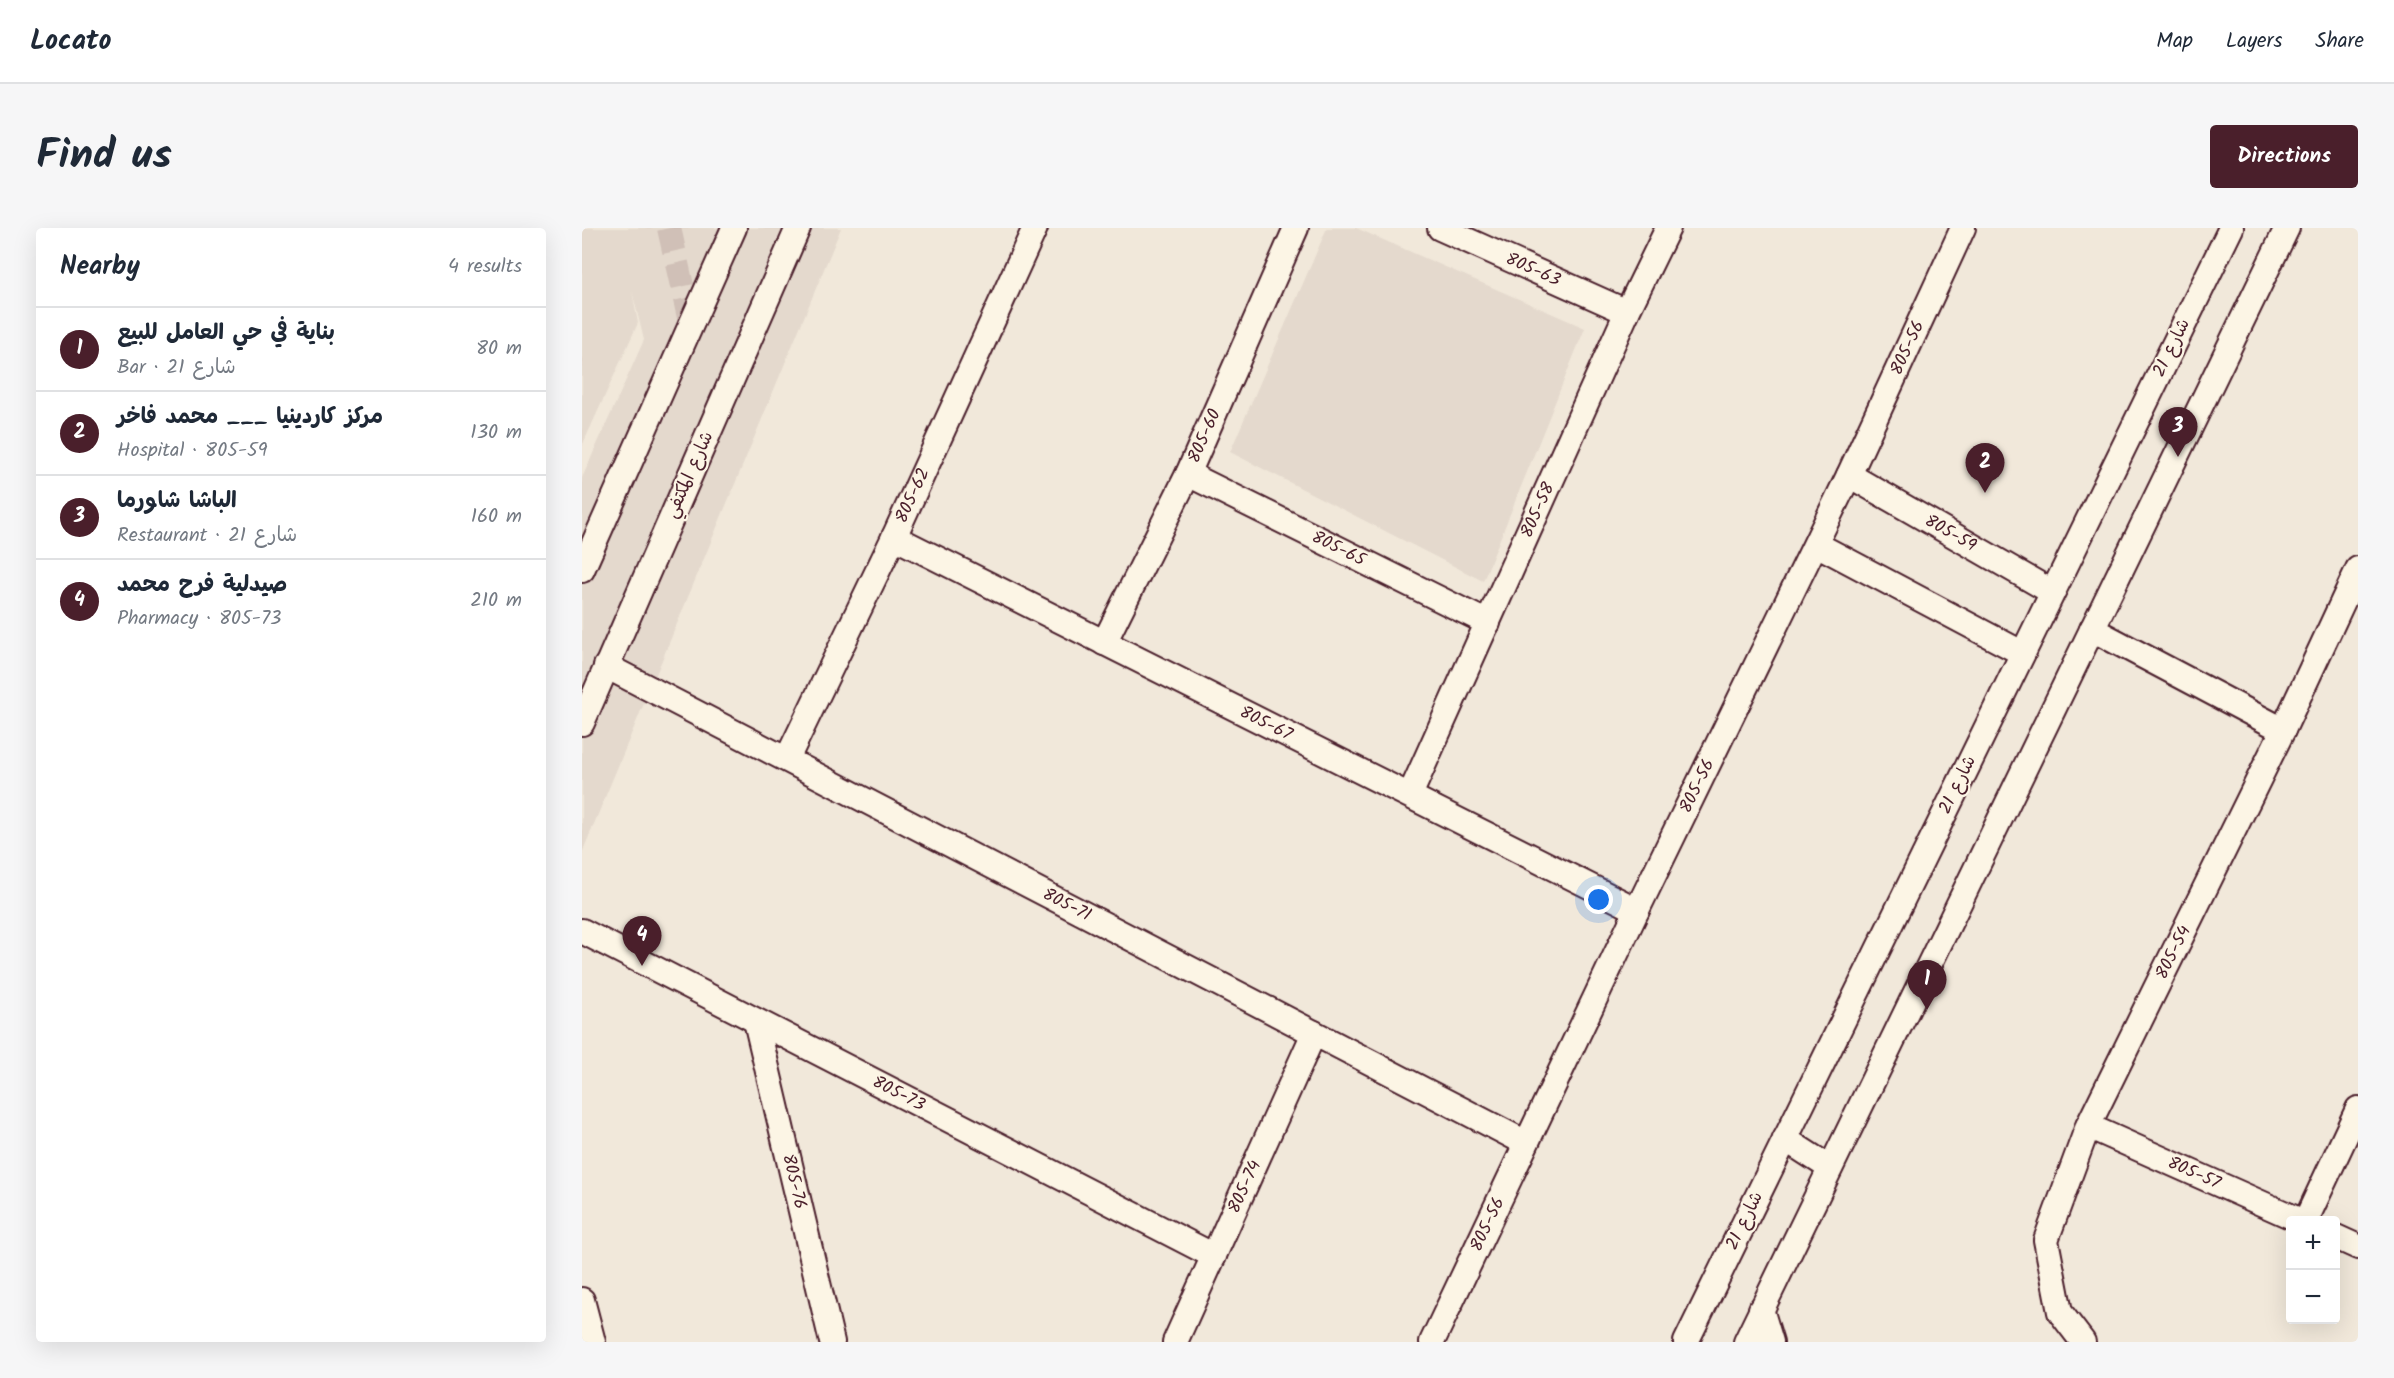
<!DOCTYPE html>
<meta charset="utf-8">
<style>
:root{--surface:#fff;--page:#f6f6f7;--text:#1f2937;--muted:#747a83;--line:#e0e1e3;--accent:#4a1f2b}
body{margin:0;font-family:Kalam,"Playpen Sans Arabic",sans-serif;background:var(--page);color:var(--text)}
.controls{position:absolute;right:18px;bottom:18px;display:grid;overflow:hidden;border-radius:6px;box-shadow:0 6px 24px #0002}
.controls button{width:54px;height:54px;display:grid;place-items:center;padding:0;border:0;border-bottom:2px solid var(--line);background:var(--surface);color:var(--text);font:30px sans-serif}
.you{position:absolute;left:1017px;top:672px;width:21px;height:21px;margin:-15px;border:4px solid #fff;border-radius:50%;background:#1a73e8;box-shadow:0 0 0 9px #1a73e833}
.badge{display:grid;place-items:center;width:39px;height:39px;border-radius:50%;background:var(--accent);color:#fff;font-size:20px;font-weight:700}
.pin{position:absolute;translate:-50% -50px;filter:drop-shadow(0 2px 3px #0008)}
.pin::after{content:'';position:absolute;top:32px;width:21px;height:18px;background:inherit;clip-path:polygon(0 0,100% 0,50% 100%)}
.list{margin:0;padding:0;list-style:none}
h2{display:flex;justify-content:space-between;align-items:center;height:78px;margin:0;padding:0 24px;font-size:26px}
h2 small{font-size:20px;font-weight:400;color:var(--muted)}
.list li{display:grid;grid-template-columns:39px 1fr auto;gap:18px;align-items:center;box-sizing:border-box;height:84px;padding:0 24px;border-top:2px solid var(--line)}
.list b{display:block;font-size:22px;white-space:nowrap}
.list p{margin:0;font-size:20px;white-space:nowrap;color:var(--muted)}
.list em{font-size:20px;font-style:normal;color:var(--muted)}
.map{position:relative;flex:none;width:1776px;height:1114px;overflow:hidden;border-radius:6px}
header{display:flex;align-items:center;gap:36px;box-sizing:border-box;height:84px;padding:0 30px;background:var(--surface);border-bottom:2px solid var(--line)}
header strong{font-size:28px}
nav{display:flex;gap:33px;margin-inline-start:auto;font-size:21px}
.intro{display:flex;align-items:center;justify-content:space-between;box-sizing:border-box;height:144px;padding:0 36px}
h1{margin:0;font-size:42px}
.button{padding:15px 27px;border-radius:6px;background:var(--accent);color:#fff;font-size:21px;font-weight:700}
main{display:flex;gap:36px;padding:0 36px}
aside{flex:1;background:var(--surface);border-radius:6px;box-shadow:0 6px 24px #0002}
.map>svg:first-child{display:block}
.built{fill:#e4d9cd}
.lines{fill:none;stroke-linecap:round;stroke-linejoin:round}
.street-tunnel{stroke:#d0c0b7;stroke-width:24;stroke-dasharray:24 12;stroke-linecap:butt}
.street-casing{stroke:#4a1f2b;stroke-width:28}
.street{stroke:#fcf5e5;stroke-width:24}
.labels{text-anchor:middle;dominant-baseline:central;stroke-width:4.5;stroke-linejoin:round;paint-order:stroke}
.street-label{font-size:18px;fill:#4a1f2b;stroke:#fcf5e5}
</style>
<header>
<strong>Locato</strong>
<nav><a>Map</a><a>Layers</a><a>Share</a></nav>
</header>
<div class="intro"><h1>Find us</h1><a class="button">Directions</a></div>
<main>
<aside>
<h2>Nearby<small>4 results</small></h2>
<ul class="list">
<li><span class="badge">1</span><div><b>بناية في حي العامل للبيع</b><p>Bar · شارع 21</p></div><em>80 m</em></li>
<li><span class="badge">2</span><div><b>مركز كاردينيا ___ محمد فاخر</b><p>Hospital · 805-59</p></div><em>130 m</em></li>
<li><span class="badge">3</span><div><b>الباشا شاورما</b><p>Restaurant · شارع 21</p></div><em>160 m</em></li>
<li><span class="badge">4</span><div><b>صيدلية فرح محمد</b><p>Pharmacy · 805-73</p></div><em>210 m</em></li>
</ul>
</aside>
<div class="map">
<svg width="1776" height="1114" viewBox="0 0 1776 1114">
<rect width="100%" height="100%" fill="#f1e8da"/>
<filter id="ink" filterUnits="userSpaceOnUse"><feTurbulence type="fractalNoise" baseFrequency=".0167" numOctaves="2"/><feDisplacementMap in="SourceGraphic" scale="12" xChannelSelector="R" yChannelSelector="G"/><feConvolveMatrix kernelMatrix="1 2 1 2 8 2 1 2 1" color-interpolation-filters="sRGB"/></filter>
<g filter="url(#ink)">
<g class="built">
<polygon points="0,0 259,0 0,625 0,250 62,112 50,63 56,95 0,218"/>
<polygon points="745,0 774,0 1003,100 901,353 648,224"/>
</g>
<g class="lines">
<polyline class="street-tunnel" points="87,0 109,98"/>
<defs>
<g id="street">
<path id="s1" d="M 858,0 L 1045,84"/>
<path id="s2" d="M 606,246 L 906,395"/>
<path id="s3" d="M 1267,247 L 1470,364"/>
<path id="s4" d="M 312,309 L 1055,682"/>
<polyline points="1234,316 1440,425"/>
<polyline points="0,342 152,0"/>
<polyline points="1510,401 1701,502"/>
<path id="s5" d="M 522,415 L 606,246 L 714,0"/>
<path id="s6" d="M 24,438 L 944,915"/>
<polyline points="0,495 216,0"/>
<path id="s7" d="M 205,531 L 312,309 L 453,0"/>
<path id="s8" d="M 828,567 L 1045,84 L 1086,0"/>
<path id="s9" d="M 0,703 L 632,1028"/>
<path id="s10" d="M 174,793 L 250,1114"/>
<path id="s11" d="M 1506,898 L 1717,992"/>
<polyline points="1203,911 1248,940"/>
<polyline points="1724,992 1776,881"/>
<polyline points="1754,1009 1776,1019"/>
<polyline points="0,1072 11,1114"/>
<polyline points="1179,1081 1189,1114"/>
<path id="s12" d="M 593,1114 L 732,805"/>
<path id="s13" d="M 850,1114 L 1055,682 L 1267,247 L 1381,0"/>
<polyline points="1104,1114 1649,0"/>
<polyline points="1164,1114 1705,0"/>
<path id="s14" d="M 1501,1114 L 1478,1084 L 1464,1012 L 1506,898 L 1701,502 L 1776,341"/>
</g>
</defs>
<use href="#street" class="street-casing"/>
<use href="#street" class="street"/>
</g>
</g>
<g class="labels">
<g class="street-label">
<text stroke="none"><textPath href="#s1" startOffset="102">805-63</textPath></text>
<text stroke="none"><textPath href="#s13" startOffset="1102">805-56</textPath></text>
<text transform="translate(1590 120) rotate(-64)">شارع 21</text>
<text stroke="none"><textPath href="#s5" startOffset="230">805-60</textPath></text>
<text transform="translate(108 247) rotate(-66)">شارع المكتفي</text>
<text stroke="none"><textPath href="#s7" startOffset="292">805-62</textPath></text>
<text stroke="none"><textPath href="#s8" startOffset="312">805-58</textPath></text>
<text stroke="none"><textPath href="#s3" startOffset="117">805-59</textPath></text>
<text stroke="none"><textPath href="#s2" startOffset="168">805-65</textPath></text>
<text stroke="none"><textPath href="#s4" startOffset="416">805-67</textPath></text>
<text stroke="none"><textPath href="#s13" startOffset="616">805-56</textPath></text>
<text transform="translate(1376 557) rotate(-64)">شارع 21</text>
<text stroke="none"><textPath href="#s6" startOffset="519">805-71</textPath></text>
<text stroke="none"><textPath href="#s14" startOffset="426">805-54</textPath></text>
<text stroke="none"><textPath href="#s9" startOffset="356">805-73</textPath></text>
<text stroke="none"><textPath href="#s11" startOffset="116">805-57</textPath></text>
<text stroke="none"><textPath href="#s10" startOffset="165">805-76</textPath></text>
<text stroke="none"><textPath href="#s12" startOffset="170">805-74</textPath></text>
<text transform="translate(1163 993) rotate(-64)">شارع 21</text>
<text stroke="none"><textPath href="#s13" startOffset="130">805-56</textPath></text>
</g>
</g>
</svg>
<div class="controls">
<button>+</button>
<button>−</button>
</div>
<div class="you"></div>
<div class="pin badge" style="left:1345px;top:782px">1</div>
<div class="pin badge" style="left:1403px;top:265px">2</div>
<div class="pin badge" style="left:1596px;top:229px">3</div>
<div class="pin badge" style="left:60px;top:738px">4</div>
</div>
</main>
